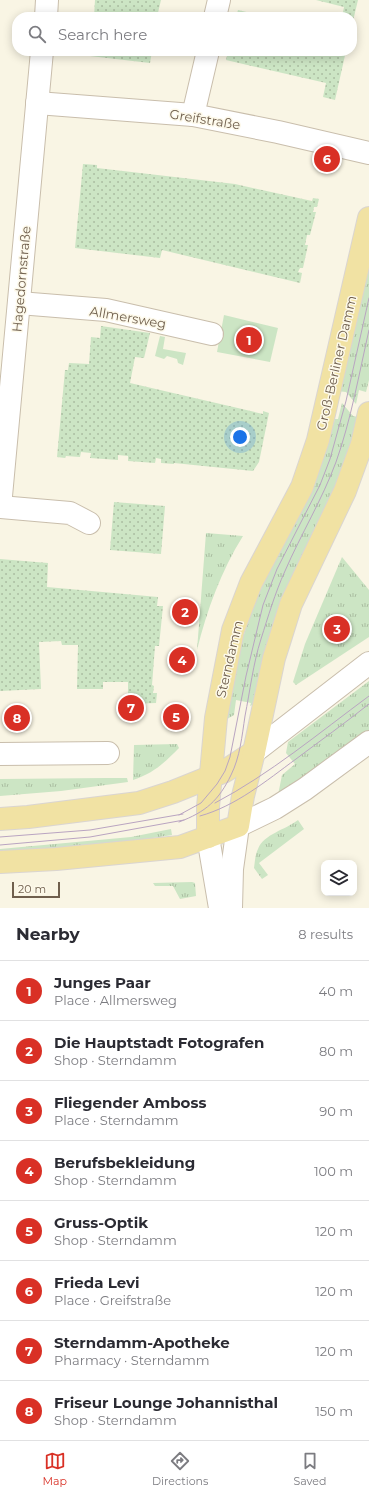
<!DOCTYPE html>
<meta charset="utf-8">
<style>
:root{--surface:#fff;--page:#f2f2f3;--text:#2b2b33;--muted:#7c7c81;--line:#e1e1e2;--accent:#d93025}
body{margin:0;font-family:Montserrat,sans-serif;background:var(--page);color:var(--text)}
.controls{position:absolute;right:12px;bottom:12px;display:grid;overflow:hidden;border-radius:8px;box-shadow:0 2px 10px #0003}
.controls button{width:36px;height:36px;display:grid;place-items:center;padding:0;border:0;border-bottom:1px solid var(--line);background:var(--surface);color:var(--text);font:20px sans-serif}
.scale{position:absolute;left:12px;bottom:10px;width:48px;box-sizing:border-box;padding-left:4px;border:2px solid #6f5f4d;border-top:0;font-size:11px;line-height:14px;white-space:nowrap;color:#6f5f4d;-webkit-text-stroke:3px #fdf9ea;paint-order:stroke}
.you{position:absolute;left:240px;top:437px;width:14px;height:14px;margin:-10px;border:3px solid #fff;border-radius:50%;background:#1a73e8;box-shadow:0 0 0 6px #1a73e833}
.badge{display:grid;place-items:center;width:26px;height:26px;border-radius:50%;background:var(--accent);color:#fff;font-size:13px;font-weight:700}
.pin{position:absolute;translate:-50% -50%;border:2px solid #fff;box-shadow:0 1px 4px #0006}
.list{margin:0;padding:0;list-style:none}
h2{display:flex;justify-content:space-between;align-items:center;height:52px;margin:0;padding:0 16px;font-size:17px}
h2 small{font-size:13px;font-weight:400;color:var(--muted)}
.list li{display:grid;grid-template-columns:26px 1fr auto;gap:12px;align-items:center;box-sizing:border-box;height:60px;padding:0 16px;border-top:1px solid var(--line)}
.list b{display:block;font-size:15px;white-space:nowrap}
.list p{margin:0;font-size:13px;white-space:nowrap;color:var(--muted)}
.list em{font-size:13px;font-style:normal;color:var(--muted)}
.icon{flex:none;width:22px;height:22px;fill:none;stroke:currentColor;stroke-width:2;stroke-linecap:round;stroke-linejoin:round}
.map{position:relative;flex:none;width:369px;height:908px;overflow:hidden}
.search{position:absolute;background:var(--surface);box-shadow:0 2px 10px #0003;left:12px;right:12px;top:12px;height:44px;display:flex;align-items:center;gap:10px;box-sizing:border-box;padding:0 14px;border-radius:16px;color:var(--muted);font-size:15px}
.sheet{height:532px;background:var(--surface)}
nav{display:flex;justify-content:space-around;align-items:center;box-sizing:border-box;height:56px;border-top:1px solid var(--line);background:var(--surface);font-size:11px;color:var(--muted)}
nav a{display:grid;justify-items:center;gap:2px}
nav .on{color:var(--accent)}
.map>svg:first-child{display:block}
.grass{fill:url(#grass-tufts)}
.park{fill:#cce5c4}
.garden{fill:url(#garden-dots)}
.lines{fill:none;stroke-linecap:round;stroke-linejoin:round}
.minor-casing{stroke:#c9beac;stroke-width:24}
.major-casing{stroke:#dad5d1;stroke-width:24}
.minor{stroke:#fff;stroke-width:22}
.major{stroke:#f1e2a3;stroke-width:22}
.tram{stroke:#b9a4c1;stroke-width:1}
.labels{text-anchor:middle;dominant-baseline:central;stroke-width:3;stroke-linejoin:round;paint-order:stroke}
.street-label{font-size:13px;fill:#6f5f4d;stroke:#fdf9ea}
</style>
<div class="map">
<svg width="369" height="908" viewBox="0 0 369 908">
<defs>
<pattern id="grass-tufts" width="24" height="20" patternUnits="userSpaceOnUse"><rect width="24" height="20" fill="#cce5c4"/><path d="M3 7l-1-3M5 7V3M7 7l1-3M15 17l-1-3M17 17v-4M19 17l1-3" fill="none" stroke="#aabda1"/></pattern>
<pattern id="garden-dots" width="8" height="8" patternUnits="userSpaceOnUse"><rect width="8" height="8" fill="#cce5c4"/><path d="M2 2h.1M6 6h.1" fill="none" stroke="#aabda1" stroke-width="1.8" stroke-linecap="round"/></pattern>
</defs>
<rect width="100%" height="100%" fill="#f9f5e4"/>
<g class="grass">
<polygon points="369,255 369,380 366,392 359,390 356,404 346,392 337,391"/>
<polygon points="342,403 353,416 360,418 259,702 250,706 251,703 236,700 234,715 227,719 242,641 250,615 329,427 332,428 335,419 338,419"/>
<path d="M 206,533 L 243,536 C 221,571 207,610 197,650 Z"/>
<polygon points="342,557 369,590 369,637 296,685 293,682 305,644"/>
<polygon points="369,681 369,735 277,800 282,775 295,764 286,753 288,742"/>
<path d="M 177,744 L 179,748 C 164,763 154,773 133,780 L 134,745 Z"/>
<polygon points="105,778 127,778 128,782 61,791 0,796 0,779"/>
<path d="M 298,820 L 304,829 L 259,863 L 268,875 L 262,879 L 254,868 C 255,862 255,855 258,849 C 264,834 285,830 298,820 Z"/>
<polygon points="171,829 172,835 121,843 0,855 0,849 131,837"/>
<polygon points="192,882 195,883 196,896 180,899 173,886 155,886 153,883"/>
</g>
<g class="park">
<polygon points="224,315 278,328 270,362 217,352"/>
<polygon points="160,336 165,337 163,349 186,353 183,365 178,363 177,359 167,356 164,359 155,356"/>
</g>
<g class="garden">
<polygon points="95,0 161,0 157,17 94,17"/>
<polygon points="316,0 358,0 353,21 352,17 342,17 344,7"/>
<polygon points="238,10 268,17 236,17"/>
<polygon points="91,51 152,51 150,63 90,56"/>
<polygon points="228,51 346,51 335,100 323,97 326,83 226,60"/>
<polygon points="83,164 97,165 97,168 235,184 312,201 313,198 319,199 317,207 314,207 313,212 316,212 310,235 307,235 305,245 308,245 303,268 300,268 298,272 302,273 300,283 162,250 160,258 75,248"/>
<polygon points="101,326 150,333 144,358 135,357 130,383 263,414 263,411 269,413 259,462 253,471 174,463 174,464 161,463 161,459 156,458 155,463 128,461 128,456 118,455 118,460 90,458 91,453 81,452 80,457 66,456 65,458 57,457 65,370 68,370 69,363 89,364 91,337 100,338"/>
<polygon points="114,502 165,506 161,554 110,550"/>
<polygon points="0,559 48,563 47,587 158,597 157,606 163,606 159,646 155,646 152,685 154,686 153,693 157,693 156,703 128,704 128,682 103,682 103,689 77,689 78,645 62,645 61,641 39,642 41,689 0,691"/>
</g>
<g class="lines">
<defs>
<g id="minor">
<polyline points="46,17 47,0"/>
<polyline points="215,17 219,0"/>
<polyline points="37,103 193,115 278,132 369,153"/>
<polyline points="193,115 208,51"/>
<polyline points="19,303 106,310 212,334"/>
<polyline points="0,507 42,51"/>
<polyline points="0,507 70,513 89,523"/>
<polyline points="254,752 369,663"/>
<polyline points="0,754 108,753"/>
<polyline points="208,837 220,908"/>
<polyline points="231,908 232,869 238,826 275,808 305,789 369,742"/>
</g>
<g id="major">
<polyline points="0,819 28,817 139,803 173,792 225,771 254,752"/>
<polyline points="208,837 208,807 216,718 233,630 251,583 302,487 318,440 369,218"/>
<polyline points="0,862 56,859 180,847 238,826 243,796 254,752 274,658 281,636 291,604 345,491 362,444 369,413"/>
</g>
</defs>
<use href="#minor" class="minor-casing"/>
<use href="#major" class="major-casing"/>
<use href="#minor" class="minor"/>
<use href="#major" class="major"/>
<g class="tram">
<path d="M 215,803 C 270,774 319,733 369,696"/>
<polyline points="179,815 201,803 217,784 225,771 230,757 246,676 263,605 277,569 320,485 330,459 346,401 369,298"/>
<path d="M 200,816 C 236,806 266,781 296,759 C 320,741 345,723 369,704"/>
<path d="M 179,822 C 206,812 219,800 231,775 C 240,757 242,736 245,716 C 250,691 253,664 261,639 C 268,617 275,593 285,571 C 301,534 322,500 336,462 C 351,420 359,374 369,330"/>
<polyline points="0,837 90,830 183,814"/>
<polyline points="0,845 90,837 184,820"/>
</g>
</g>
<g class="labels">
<g class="street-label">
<text transform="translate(205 119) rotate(9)">Greifstraße</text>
<text transform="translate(21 279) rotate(-85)">Hagedornstraße</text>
<text transform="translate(128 317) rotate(10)">Allmersweg</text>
<text transform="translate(336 363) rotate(-77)">Groß-Berliner Damm</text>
<text transform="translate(229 659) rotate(-77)">Sterndamm</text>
</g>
</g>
</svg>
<div class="controls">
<button><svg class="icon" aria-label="layers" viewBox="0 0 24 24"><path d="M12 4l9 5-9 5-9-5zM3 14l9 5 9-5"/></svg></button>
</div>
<div class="scale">20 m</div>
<div class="you"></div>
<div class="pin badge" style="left:249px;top:340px">1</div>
<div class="pin badge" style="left:185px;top:612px">2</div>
<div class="pin badge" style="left:337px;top:629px">3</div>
<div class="pin badge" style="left:182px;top:660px">4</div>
<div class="pin badge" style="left:176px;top:717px">5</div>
<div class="pin badge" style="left:327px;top:159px">6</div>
<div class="pin badge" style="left:131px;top:708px">7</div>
<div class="pin badge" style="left:17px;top:718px">8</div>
<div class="search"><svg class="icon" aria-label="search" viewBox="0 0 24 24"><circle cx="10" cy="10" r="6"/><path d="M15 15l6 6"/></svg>Search here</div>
</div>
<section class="sheet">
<h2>Nearby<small>8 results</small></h2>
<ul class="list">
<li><span class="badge">1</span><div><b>Junges Paar</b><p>Place · Allmersweg</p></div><em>40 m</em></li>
<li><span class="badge">2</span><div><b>Die Hauptstadt Fotografen</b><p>Shop · Sterndamm</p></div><em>80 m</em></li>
<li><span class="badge">3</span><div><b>Fliegender Amboss</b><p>Place · Sterndamm</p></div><em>90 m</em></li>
<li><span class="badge">4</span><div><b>Berufsbekleidung</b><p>Shop · Sterndamm</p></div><em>100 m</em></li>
<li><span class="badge">5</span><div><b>Gruss-Optik</b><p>Shop · Sterndamm</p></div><em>120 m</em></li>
<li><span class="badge">6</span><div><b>Frieda Levi</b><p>Place · Greifstraße</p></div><em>120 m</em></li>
<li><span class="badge">7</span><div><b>Sterndamm-Apotheke</b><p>Pharmacy · Sterndamm</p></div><em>120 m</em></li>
<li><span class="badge">8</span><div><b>Friseur Lounge Johannisthal</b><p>Shop · Sterndamm</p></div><em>150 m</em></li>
</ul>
</section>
<nav>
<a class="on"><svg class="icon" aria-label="map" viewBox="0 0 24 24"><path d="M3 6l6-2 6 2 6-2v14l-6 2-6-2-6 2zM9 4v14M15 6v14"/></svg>Map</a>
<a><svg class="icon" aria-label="directions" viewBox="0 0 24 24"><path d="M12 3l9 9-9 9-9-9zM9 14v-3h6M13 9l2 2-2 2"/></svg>Directions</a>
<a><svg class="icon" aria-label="saved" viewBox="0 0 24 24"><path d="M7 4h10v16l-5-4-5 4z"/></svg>Saved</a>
</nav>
